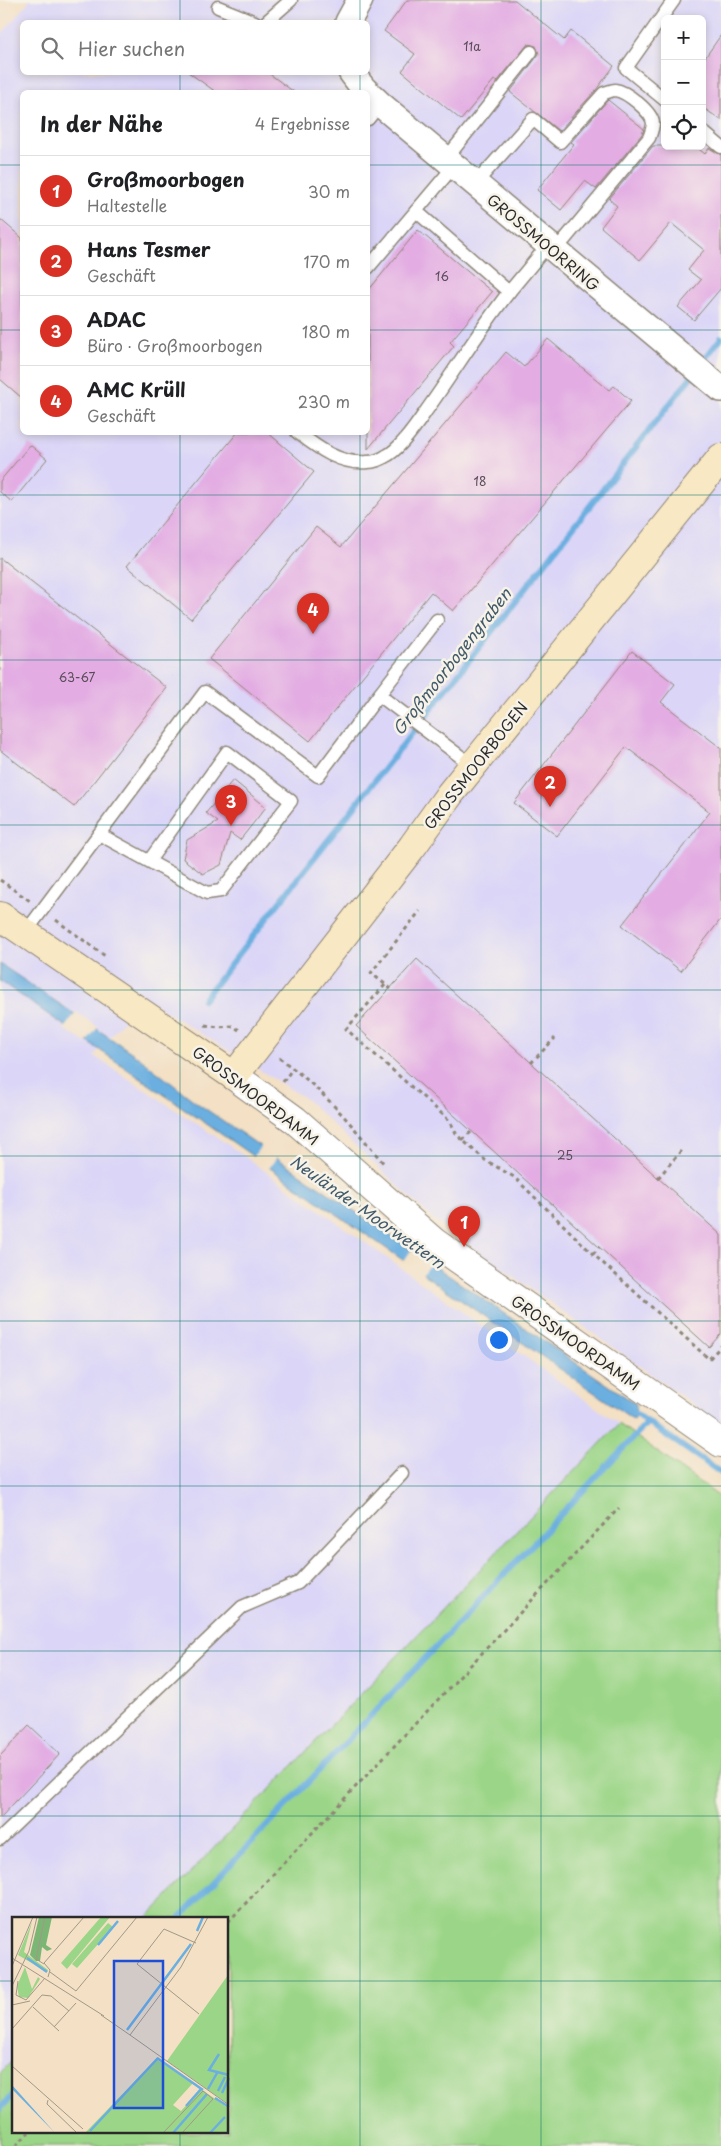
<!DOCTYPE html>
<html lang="de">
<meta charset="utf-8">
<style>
:root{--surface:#fff;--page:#f2f2f2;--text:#202124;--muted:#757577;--line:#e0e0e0;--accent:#d93025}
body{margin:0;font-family:"Playpen Sans",sans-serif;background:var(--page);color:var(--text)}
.controls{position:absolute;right:15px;top:15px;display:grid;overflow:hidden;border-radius:8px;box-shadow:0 2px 8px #0003}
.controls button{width:45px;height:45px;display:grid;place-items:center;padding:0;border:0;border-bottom:1px solid var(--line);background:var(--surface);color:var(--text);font:25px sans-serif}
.you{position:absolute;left:498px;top:1339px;width:18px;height:18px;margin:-12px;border:4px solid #fff;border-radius:50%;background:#1a73e8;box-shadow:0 0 0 8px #1a73e833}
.badge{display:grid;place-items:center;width:32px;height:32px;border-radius:50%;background:var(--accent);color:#fff;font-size:16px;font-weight:700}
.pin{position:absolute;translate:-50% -41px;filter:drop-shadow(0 1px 2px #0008)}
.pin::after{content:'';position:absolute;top:26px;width:18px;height:15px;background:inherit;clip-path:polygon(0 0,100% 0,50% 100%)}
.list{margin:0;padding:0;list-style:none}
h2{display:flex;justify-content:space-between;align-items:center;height:65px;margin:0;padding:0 20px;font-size:21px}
h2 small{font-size:16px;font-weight:400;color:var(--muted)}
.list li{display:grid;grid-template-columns:32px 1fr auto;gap:15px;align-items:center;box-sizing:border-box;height:70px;padding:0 20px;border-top:1px solid var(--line)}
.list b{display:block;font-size:19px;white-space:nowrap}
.list p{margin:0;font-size:16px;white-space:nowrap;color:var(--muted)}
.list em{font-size:16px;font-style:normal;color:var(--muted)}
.icon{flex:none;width:28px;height:28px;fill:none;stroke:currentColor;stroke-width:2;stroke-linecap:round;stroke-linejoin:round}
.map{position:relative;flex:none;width:721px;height:2146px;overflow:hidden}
.search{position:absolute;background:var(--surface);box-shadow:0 2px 8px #0003;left:20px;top:20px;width:350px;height:55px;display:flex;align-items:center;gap:12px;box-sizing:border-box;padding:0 18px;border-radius:8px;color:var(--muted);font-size:19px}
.panel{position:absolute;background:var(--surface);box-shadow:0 2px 8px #0003;left:20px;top:90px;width:350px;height:345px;border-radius:8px}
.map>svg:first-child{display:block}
.built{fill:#dbd6f7;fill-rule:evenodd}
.green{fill:#9bd587;stroke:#638059}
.water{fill:#6aafe0;stroke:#4a6d86}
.pier{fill:#f3e0c5}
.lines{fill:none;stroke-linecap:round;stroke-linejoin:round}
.stream{stroke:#6aafe0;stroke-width:6}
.building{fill:#e3ade3}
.service-casing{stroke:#8f8678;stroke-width:15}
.minor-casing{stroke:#8f8678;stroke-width:28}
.tertiary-casing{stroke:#8f8678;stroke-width:30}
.secondary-casing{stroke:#8f8678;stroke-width:30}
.path{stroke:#8f8678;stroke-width:3;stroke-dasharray:4 4;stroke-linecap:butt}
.service{stroke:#fff;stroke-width:12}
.minor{stroke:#fff;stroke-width:25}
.tertiary{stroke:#fff;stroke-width:28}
.secondary{stroke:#f8e8c3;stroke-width:28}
.grid{fill:none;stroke:#0f766e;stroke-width:1;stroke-opacity:0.55}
.labels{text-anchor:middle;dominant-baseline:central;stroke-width:5;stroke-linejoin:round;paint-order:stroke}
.number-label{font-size:12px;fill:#594c59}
.street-label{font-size:15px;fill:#2b2b2b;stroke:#f7f3e8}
.water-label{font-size:16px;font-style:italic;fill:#41596a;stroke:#f7f3e8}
.inset-river{fill:none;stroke:#6aafe0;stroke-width:2.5}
.inset-road{fill:none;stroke:#a39887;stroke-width:1}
.view{fill:#1d4ed8;fill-opacity:0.15;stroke:#1d4ed8;stroke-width:2.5}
.inset-edge{fill:none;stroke:#2b2b2b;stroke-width:2.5}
</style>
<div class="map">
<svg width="721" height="2146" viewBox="0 0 721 2146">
<rect width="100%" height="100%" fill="#f7f3e8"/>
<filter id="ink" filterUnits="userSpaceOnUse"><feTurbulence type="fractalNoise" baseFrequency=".02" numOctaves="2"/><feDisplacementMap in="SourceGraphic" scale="10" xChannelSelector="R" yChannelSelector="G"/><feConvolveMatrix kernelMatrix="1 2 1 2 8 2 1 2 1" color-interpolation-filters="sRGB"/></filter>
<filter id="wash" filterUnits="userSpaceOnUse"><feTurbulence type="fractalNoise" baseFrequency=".0096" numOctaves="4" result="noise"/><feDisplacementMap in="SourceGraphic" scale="20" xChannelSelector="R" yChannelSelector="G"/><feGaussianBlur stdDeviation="1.12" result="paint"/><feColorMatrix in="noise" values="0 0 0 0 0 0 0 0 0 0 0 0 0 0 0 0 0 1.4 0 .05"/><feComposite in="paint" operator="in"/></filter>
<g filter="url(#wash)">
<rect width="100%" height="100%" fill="#f3e0c5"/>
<path class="built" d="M 30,0 L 721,0 L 721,1424 L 433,1219 L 306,1099 L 143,997 L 94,1056 L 230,1146 L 619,1424 L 147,1918 L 14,1918 L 14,2059 L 0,2073 L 0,36 ZM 665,19 L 702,19 L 702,146 L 665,146 ZM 22,22 L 368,22 L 368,72 L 22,72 ZM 22,92 L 368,92 L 368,432 L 22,432 Z"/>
<polygon class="green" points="619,1424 721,1498 721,2146 0,2146 0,2073 14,2059 14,2132 228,2132 228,1918 147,1918"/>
<polygon class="water" points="0,964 134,1054 197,1103 636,1404 634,1420 0,981"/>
<g class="pier">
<polygon points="76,1012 98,1027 86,1043 64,1029"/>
<polygon points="262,1144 278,1155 268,1170 252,1159"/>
<polygon points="413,1248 432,1261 421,1276 402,1263"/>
</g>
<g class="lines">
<g class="stream">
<polyline points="700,365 721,338"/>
<polyline points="203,1000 694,373"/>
<polyline points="630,1410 721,1473"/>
<polyline points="180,1918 648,1422"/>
<polyline points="0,2109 14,2094"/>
</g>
</g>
<g id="blocks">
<g class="building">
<polygon points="407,0 515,0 564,40 571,31 614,66 596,90 559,131 510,92 539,54 536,46 528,44 497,82 494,80 461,120 402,71 415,54 384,31"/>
<polygon points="721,35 721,120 702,107 702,62"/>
<polygon points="188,72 267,72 294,92 216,92"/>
<polygon points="608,100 644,129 642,134 596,189 585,181 561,210 537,190 574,144 571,142"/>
<polygon points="653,146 695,146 705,154 709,148 721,155 721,288 694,320 678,307 701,280 688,270 704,250 671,223 640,260 601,227 617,206 609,199"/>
<polygon points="0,219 22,238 22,398 0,379"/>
<polygon points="418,230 492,292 450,342 454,346 368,449 368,291"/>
<polygon points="548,339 609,390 614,386 631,401 453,611 431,592 310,741 209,659 316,527 341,547 506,352 524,367"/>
<polygon points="238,432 267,432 314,472 191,619 127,566"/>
<polygon points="30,445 47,459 12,502 0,492 0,481"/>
<polygon points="0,558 167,688 74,807 0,750"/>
<polygon points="632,651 675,684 661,702 721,748 721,919 681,971 622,925 710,812 626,747 557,836 514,803"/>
<polygon points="233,780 266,807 240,840 230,833 221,865 203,874 183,859 187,840 218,822 206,813"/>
<polygon points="417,959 721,1235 721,1334 709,1347 356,1026"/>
<polygon points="29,1725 60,1754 0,1818 0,1756"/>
</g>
</g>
</g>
<g filter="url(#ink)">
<use href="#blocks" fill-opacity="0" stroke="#8f8678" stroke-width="1"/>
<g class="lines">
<defs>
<g id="service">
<polyline points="218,7 255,22"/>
<polyline points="266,22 291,0"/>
<polyline points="665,100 626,68 674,0"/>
<polyline points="368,119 380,104"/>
<polyline points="702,131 721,147"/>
<polyline points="446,159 531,52"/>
<polyline points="454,166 416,211 509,292 548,245"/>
<path d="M 475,184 L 533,119 L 560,142 L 604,93 C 608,92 612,90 615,90 C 626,91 652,112 653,123 C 653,128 651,133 649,138 L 555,251"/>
<polyline points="368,268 416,211"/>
<path d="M 297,432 C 318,448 340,465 368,462 C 374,462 382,459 386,456 C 399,450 418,423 426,411 C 454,372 479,330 509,292"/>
<polyline points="437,620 379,695 473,766"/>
<polyline points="99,834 205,692 318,776 379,695"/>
<polyline points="25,933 99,834 207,893 221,891 291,801 227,752 149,861"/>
<polyline points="0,1839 242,1607 298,1583 402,1473"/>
</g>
<g id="minor">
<polyline points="348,22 360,0"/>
<polyline points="351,72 363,88 380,104 721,389"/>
</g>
<polyline id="tertiary" points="234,1076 295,1120 434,1242 721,1443"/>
<polyline id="secondary" points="0,916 234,1076 412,847 450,794 721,458"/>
</defs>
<use href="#service" class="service-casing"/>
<use href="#minor" class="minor-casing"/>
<use href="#tertiary" class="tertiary-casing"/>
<use href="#secondary" class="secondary-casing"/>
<g class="path">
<polyline points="0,880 30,901"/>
<polyline points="56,920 105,956"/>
<polyline points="385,985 346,1029 450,1121 457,1135 485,1160 514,1177 593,1254 709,1359 721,1346"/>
<polyline points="391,989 371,973 420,911"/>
<polyline points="205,1025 218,1027 233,1026 239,1030"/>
<path d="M 279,1058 C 322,1088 352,1125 385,1165"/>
<polyline points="531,1063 555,1038"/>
<polyline points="283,1082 293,1068"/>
<polyline points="462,1140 471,1132"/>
<polyline points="658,1178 681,1151"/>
<polyline points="593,1254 599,1247"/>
<polyline points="228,1922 619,1508"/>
<polyline points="16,2146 29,2132"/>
</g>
<use href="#service" class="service"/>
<use href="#minor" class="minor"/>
<use href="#tertiary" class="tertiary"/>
<use href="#secondary" class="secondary"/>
</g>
</g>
<path class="grid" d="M 180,0 L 180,22M 360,0 L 360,22M 541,0 L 541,2146M 180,72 L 180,92M 360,72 L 360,92M 0,165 L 22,165M 368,165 L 721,165M 0,330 L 22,330M 368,330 L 721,330M 180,432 L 180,1918M 360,432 L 360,2146M 0,495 L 721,495M 0,660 L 721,660M 0,825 L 721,825M 0,990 L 721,990M 0,1156 L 721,1156M 0,1321 L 721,1321M 0,1486 L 721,1486M 0,1651 L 721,1651M 0,1816 L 721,1816M 0,1981 L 14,1981M 228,1981 L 721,1981M 180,2132 L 180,2146"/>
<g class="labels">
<g class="number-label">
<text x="472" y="46">11a</text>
<text x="442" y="276">16</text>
<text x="480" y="481">18</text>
<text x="77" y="677">63-67</text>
<text x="565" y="1155">25</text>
</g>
<g class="street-label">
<text transform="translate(544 242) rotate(40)">GROSSMOORRING</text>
<text transform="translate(475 765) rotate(-52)">GROSSMOORBOGEN</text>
<text transform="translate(256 1095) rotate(37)">GROSSMOORDAMM</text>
<text transform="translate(576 1342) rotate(35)">GROSSMOORDAMM</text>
</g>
<g class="water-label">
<text transform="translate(451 661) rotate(-52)">Großmoorbogengraben</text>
<text transform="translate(368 1211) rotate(35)">Neuländer Moorwettern</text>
</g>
</g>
<g transform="translate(12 1917)">
<rect width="216" height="216" fill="#f3e0c5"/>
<path d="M 89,0 L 98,0 L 55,52 L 49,46 ZM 20,5 L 12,35 L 36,53 L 35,55 L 6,38 ZM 96,6 L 101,10 L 65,51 L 60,47 ZM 13,50 L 20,72 L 26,60 L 28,62 L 16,81 L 7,80 L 5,69 ZM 216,58 L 216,187 L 155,144 ZM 144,142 L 181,166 L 161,188 L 169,194 L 189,172 L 216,191 L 216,216 L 73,216 Z" fill="#9bd587"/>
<path d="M 27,0 L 40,0 L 34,28 L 40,32 L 35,34 L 30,30 L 28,44 L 24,44 L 18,38 Z" fill="#7cb674"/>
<path d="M 0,168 L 35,207 L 43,216 L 1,173 Z" fill="#6aafe0"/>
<path class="inset-river" d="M 185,14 L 191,0M 86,28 L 106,4M 15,41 L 35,55M 115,113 L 179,27M 207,137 L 197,153 L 217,158M 145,141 L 191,173M 196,172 L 205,156M 206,174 L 213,160M 210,176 L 217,161M 203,181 L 217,190M 174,189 L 189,172M 78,214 L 146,141M 161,216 L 195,177M 198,216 L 213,200"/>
<path class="inset-road" d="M 184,26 L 152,12 L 125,47 L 187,97M 0,41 L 92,99M 32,47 L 24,42 L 33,0M 0,49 L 21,0M 38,55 L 64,74 L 125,0M 36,60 L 38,53 L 32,46 L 72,0M 6,64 L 4,78 L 14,83 L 33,61M 0,69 L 17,34 L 25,0M 0,88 L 18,84M 21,90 L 47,114M 89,98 L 118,118 L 169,50 L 196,0M 42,110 L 64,86M 0,112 L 30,78 L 39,79 L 57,94M 118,118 L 217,188M 0,149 L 71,212M 36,183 L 35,187 L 65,216M 151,216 L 191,174 L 201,182 L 170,216"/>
<path class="view" d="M 102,44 L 151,44 L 151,191 L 102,191 Z"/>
<rect width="216" height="216" class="inset-edge"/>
</g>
</svg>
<div class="controls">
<button>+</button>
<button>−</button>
<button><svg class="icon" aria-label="locate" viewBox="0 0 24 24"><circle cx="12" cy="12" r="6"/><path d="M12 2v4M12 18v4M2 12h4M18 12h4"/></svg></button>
</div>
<div class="you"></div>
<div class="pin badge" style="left:464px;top:1247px">1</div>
<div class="pin badge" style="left:550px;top:807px">2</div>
<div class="pin badge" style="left:231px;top:826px">3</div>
<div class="pin badge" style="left:313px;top:634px">4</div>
<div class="search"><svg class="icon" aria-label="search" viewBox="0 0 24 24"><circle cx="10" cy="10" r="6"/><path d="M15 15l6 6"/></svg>Hier suchen</div>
<section class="panel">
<h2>In der Nähe<small>4 Ergebnisse</small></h2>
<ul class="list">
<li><span class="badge">1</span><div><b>Großmoorbogen</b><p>Haltestelle</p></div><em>30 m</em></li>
<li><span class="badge">2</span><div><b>Hans Tesmer</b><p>Geschäft</p></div><em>170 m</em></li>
<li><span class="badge">3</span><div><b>ADAC</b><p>Büro · Großmoorbogen</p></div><em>180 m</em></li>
<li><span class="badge">4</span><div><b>AMC Krüll</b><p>Geschäft</p></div><em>230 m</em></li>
</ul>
</section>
</div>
